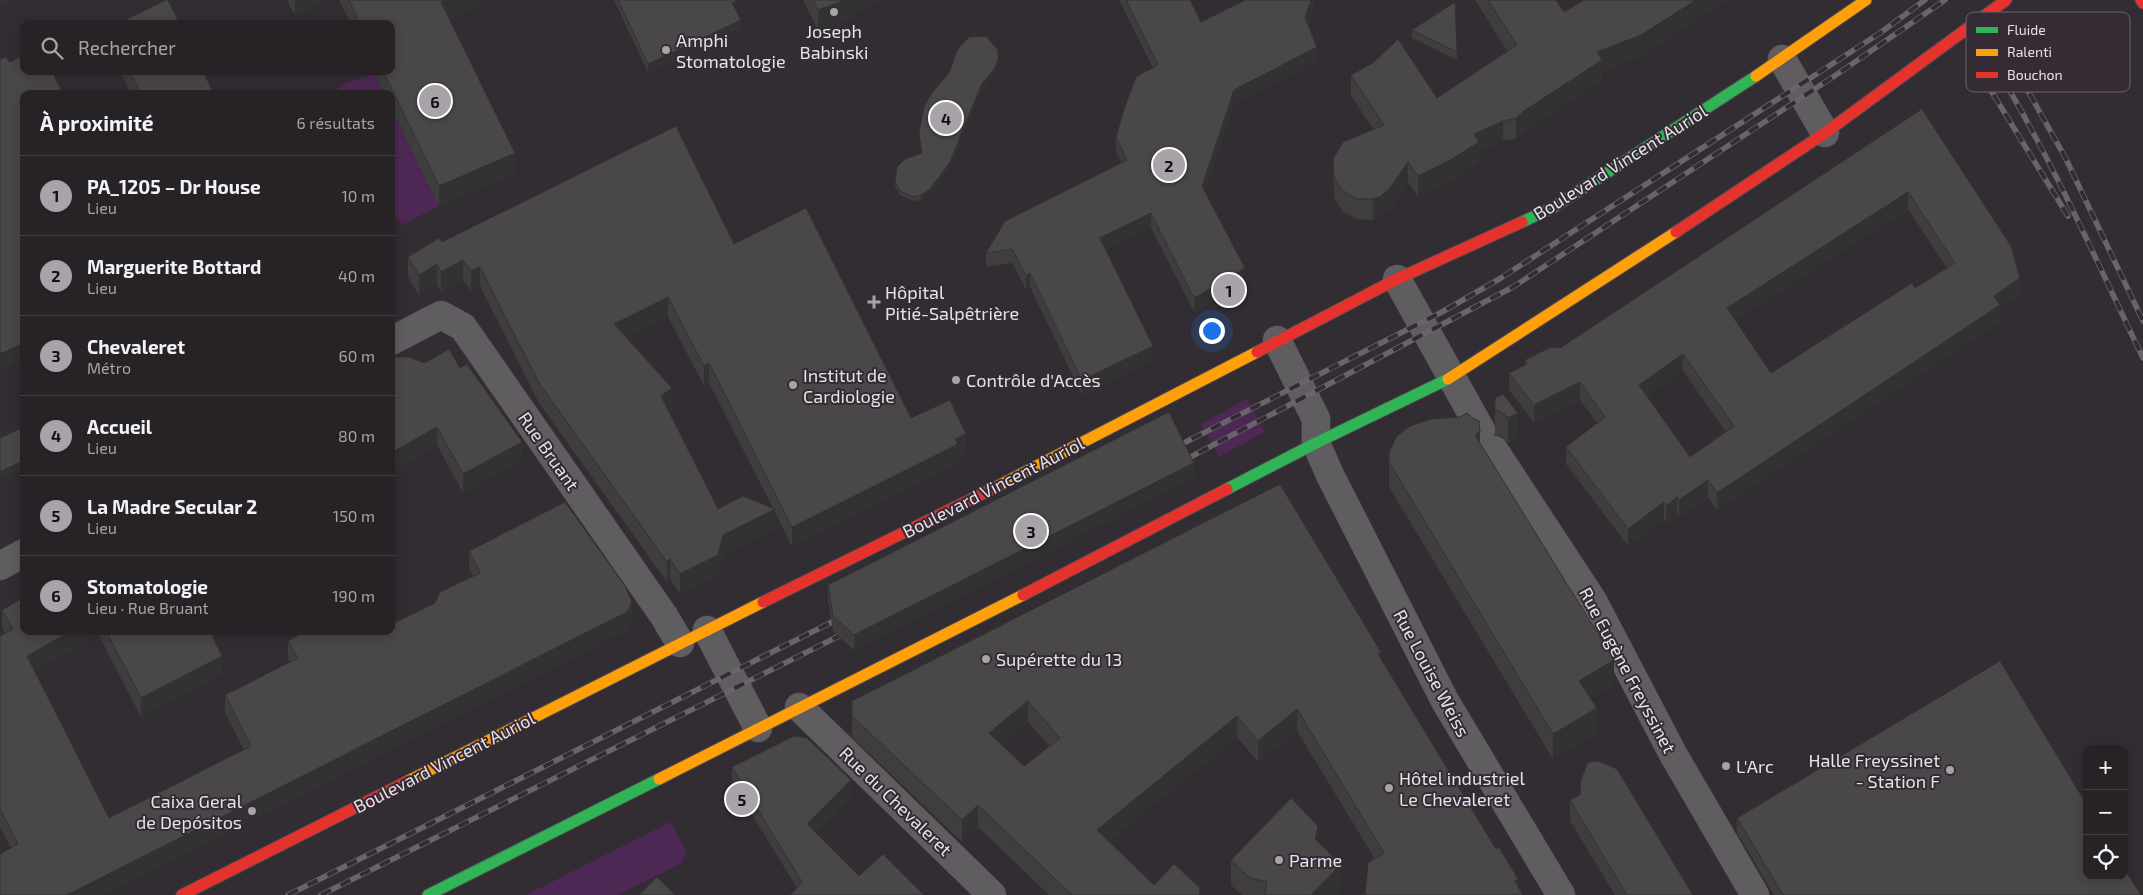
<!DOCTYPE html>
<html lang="fr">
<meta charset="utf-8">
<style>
:root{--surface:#262226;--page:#2e2a2e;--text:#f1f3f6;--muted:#a4a4a7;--line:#423f43;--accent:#a8a2a9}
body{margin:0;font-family:"Exo 2",sans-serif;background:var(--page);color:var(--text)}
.controls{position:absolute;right:15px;bottom:15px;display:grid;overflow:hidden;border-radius:10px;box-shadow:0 2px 12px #0003}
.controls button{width:45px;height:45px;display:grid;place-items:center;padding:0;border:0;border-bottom:1px solid var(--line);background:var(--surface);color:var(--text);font:25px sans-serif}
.you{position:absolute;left:1211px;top:330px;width:18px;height:18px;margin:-12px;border:4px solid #fff;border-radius:50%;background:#1a73e8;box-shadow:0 0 0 8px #1a73e833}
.badge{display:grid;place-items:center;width:32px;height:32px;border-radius:50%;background:var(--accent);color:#111;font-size:16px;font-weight:700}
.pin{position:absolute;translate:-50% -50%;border:2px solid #fff;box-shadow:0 1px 5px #0006}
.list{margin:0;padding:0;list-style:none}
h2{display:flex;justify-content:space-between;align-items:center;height:65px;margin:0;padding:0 20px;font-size:21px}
h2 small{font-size:16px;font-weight:400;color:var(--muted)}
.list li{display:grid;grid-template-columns:32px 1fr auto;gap:15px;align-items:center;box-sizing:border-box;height:80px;padding:0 20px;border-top:1px solid var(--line)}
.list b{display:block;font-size:19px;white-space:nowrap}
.list p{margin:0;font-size:16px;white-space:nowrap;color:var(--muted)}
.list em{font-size:16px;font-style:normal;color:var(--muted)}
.icon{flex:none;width:28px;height:28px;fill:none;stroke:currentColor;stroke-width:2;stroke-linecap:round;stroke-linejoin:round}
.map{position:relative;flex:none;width:2143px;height:895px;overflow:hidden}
.search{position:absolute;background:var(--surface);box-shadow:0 2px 12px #0003;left:20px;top:20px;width:375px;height:55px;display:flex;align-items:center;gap:12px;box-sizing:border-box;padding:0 18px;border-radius:10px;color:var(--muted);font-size:19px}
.panel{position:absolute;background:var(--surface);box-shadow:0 2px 12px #0003;left:20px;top:90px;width:375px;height:545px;border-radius:10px}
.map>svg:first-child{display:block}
.green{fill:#4e2854}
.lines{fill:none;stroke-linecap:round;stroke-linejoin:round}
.street-casing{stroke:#4f4b50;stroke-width:29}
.fast-casing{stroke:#4f4b50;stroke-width:13}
.slow-casing{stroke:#4f4b50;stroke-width:13}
.jam-casing{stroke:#4f4b50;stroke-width:13}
.street{stroke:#605d60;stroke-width:28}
.fast{stroke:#30b455;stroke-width:11}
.slow{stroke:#ff9f0a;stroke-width:11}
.jam{stroke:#e5322d;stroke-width:11}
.rail-casing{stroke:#686469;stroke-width:5.5}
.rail{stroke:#342b35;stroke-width:4;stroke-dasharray:11;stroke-linecap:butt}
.wall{fill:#3f3d3e;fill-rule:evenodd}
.shaded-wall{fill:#333232}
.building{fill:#494748;stroke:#333232;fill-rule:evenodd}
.poi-dot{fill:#a8a2a9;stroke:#342b35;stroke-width:2}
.labels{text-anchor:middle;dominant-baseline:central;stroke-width:4;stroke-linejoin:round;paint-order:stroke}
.poi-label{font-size:18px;fill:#e7e1e8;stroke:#342b35;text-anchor:start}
.street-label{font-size:18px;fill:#e7e1e8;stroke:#342b35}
.key{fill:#342b35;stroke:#6a626b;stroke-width:1}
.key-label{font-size:14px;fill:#e7e1e8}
</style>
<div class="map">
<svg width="2143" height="895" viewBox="0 0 2143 895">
<rect width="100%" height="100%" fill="#322d33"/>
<g class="green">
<polygon points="375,74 384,94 333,94 344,83"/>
<polygon points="391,108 439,206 402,225 397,217 391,219"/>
<polygon points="1247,399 1265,432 1219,457 1201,424"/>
<polygon points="671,822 686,851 682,863 617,895 526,895"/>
</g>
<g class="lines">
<defs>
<g id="street">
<polyline points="1782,59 1825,133"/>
<polyline points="1397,279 1481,430"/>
<polyline points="1277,340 1316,419 1316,443 1330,475 1445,701 1561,895"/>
<polyline points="391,341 441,315 463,327 664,616 680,643"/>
<polyline points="1494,450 1593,601 1673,754 1755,895"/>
<polyline points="0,566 24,553"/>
<polyline points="707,630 758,728"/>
<polyline points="799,707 992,895"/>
</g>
<g id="fast">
<polyline points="1522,222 1554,207 1756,76"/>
<polyline points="1227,489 1316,443 1448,379"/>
<polyline points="428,895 659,779"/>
</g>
<g id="slow">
<polyline points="1756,76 1866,0"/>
<polyline points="1448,379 1676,232"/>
<polyline points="998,486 1257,352"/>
<polyline points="659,779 1023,595"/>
<polyline points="408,781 763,602"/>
</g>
<g id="jam">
<polyline points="2141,0 2143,3"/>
<polyline points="1676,232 1825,133 2006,0"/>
<polyline points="1257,352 1397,279 1522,222"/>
<polyline points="1023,595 1227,489"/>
<polyline points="763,602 998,486"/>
<polyline points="182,895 408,781"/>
</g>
</defs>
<use href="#street" class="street-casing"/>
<use href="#fast" class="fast-casing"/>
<use href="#slow" class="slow-casing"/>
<use href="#jam" class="jam-casing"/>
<use href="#street" class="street"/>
<use href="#fast" class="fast"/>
<use href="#slow" class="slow"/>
<use href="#jam" class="jam"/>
<defs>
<g id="rail">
<polyline points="2008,55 2066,159 2143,321"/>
<path d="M 1995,66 C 2052,159 2096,260 2143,358"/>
<polyline points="1982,76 2068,216"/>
<polyline points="1172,449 1442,312 1501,278 1880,33 1925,0"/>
<polyline points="1179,463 1513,287 1836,75 1945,0"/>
<polyline points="288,895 844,616"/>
<polyline points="321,895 851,630"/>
</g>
</defs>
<use href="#rail" class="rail-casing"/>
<use href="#rail" class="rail"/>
</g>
<g class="wall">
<polygon points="287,0 326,0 295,16"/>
<polygon points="339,0 485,0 485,1 449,19 515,173 439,206 391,108 391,94 384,94 374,71 391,71 391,24 351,24"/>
<polygon points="614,0 737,0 737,9 736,10 741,28 648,72"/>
<polygon points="803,0 881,0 854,14 854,17 818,30"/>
<polygon points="1119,0 1190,0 1201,22 1314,0 1314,5 1308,24 1317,61 1234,104 1205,191 1245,283 1194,312 1151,228 1106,250 1153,360 1082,395 1030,287 1026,289 1012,263 986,267 986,253 1122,163 1116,152 1116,137 1153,68"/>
<polygon points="1475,0 1556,0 1564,12 1584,0 1727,0 1641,56 1602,71 1602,80 1524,131 1516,139 1503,141 1479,152 1479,162 1452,180 1418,197 1408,182 1390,209 1381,216 1373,220 1357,219 1342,211 1334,198 1333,159 1374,130 1351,96 1351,75 1373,63 1437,98 1507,51"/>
<polygon points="1412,30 1457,52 1457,60 1412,38"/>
<polygon points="998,64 993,76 982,87 950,166 930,193 921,200 913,201 900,195 895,186 895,182 922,153 919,133"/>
<polygon points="120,71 203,71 214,94 131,94"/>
<path d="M 1922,109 L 2020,295 L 2000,309 L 2000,322 L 1717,510 L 1708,498 L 1679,517 L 1677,514 L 1666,523 L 1664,519 L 1628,546 L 1566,464 L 1566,447 L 1597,423 L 1580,400 L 1534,422 L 1509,390 L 1509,373 L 1525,365 L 1525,360 L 1560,348 ZM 1908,209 L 1947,268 L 1915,288 L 1771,373 L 1735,320 ZM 1683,371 L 1726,432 L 1690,457 L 1647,396 Z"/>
<path d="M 442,242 L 734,244 L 911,418 L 966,454 L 958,458 L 958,464 L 792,547 L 775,512 L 775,529 L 723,555 L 718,575 L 680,594 L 670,579 L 667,582 L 539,403 L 480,286 L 471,291 L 463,280 L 441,292 L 437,284 L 419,295 L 408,277 L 408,257 ZM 668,317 L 704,386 L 709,383 L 773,508 L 718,509 L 669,411 L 672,408 L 626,338 Z"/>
<polygon points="391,358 460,368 522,460 463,493 437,445 391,471"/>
<polygon points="1495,398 1518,413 1518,438 1508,443 1501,436 1495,435"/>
<polygon points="1480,443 1614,684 1591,698 1597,733 1553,759 1389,487 1389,453"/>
<polygon points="1194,478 854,650 833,631 828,600 828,585"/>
<polygon points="469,551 632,620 627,630 103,895 0,895 11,848 0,827 0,636 5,633 2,628 2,610 24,631 221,631 213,637 222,674 141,717 98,634 34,671 109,818 244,750 225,713 225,695 290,662 288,659 288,641 394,623 435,603 473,576 469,569"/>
<path d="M 1381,659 L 1496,849 L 1518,879 L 1375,859 L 1297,731 L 1258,762 L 1237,737 L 1109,841 L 1154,885 L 1200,895 L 1049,895 L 978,827 L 962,842 L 852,737 L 852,701 ZM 1028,722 L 1049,746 L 1024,766 L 1001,744 Z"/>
<polygon points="732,767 851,796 815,832 859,876 797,888 732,782"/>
<polygon points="1570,800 1693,895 1615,895 1570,821"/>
<polygon points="1737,818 2141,895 1774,895 1737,833"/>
<polygon points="1318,842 1341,888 1335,895 1242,895 1231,885 1231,860"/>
</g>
<g class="shaded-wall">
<polygon points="0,0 14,0 0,7"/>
<polygon points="295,0 326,0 295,16"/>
<polygon points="446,0 485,0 485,1 441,23 441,2"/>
<polygon points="845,0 881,0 854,14 854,17 818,30 818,10"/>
<polygon points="1311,0 1314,0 1314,5 1305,32 1305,18"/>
<polygon points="1696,0 1727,0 1641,56 1602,71 1602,80 1524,131 1516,139 1516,118 1524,111 1597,52"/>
<polygon points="737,1 737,9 732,12 732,3"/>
<polygon points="741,20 741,28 648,72 648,64"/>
<polygon points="1317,47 1317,61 1234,104 1202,200 1202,186 1234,90"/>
<polygon points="998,60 998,64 993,76 982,87 950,166 930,193 921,200 921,195 982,83"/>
<polygon points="1503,121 1503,141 1479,152 1479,162 1452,180 1418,197 1418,176 1474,134"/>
<polygon points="515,153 515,173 439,206 439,186"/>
<polygon points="1408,162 1408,182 1390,209 1381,216 1373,220 1373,199"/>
<polygon points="1908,192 1908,209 1727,325 1727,308"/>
<polygon points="1151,213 1151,228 1100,253 1100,238"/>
<polygon points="463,260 463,280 441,292 441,272"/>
<polygon points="437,264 437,284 419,295 419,275"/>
<polygon points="480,267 480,286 471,291 471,271"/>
<polygon points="1245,268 1245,283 1194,312 1194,298"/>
<polygon points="1030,273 1030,287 1026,289 1026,275"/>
<polygon points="393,278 393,286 391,290 391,282"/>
<polygon points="2020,278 2020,295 2000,309 2000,322 1717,510 1717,493"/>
<polygon points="668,297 668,317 614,344 614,324"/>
<polygon points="24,343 24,359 0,371 0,354"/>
<polygon points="1153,346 1153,360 1082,395 1082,380"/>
<polygon points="1683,354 1683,371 1639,402 1639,385"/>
<polygon points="709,363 709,383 704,386 704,366"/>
<polygon points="1580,382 1580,400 1534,422 1534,405"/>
<polygon points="672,388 672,408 661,416 661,396"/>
<polygon points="1518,413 1518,438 1508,443 1508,418"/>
<polygon points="437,427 437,445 391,471 391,453"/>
<polygon points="1480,432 1480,457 1475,435"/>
<polygon points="966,434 966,454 958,458 958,464 792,547 792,527 955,439"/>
<polygon points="522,442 522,460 463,493 463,474"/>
<polygon points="23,461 23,468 0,479 0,472"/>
<polygon points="1194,463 1194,478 854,650 854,635"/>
<polygon points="1708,480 1708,498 1679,517 1679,500"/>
<polygon points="1677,497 1677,514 1666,523 1666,506"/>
<polygon points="1664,502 1664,519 1628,546 1628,529"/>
<polygon points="775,509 775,529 723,555 718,575 680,594 680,574 723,535"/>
<polygon points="670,559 670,579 667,582 667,562"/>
<polygon points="632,602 632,620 627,630 103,895 67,895"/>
<polygon points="71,631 98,631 98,634 27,675 27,656"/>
<polygon points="206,631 221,631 206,642"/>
<polygon points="1381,652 1381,674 1378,654"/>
<polygon points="222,656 222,674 141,717 141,698"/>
<polygon points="1614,660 1614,684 1579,706 1579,681"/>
<polygon points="1028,701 1028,722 989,754 989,733"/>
<polygon points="1597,708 1597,733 1553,759 1553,734"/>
<polygon points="1297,709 1297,731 1258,762 1258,741"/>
<polygon points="1237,716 1237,737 1097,851 1097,830"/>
<polygon points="851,780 851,796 807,839 807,824"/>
<polygon points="978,805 978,827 962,842 962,820"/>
<polygon points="1318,826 1318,851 1315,839"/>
<polygon points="1341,864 1341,888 1335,895 1311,895"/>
<polygon points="1518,879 1518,895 1515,881"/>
</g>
<g class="building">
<polygon points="166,0 168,0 180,24 117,24"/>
<polygon points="349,0 446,0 441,2 515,153 439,186 383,71 391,71 391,24 360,24"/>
<polygon points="618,0 737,0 737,1 732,3 741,20 648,64"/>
<polygon points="813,0 845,0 818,10"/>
<polygon points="1126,0 1190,0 1201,22 1245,0 1311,0 1305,18 1317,47 1234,90 1202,186 1245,268 1194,298 1151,213 1100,238 1153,346 1082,380 1030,273 1026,275 1012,249 986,253 1005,221 1127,160 1116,137 1124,109 1136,77 1158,65"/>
<polygon points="1488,0 1556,0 1564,12 1584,0 1696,0 1641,35 1597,52 1602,60 1524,111 1516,118 1503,121 1474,134 1479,142 1452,159 1418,176 1408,162 1390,188 1381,196 1373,199 1357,199 1342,190 1334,177 1333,159 1343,142 1384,125 1351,75 1373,63 1398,39 1437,98 1517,45"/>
<polygon points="1455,2 1457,52 1412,30"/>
<polygon points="986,36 998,50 998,60 993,71 982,83 950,162 930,189 921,195 913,197 900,191 895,182 897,167 905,159 922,153 919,133 924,107 931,94 949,73 957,50 969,37"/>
<polygon points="24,55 24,71 52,71 63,94 24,94 24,343 0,354 0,59 6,57 10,62"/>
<polygon points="130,71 203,71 214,94 141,94"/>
<path d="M 1922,109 L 2011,246 L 2020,278 L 1994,296 L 2000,305 L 1717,493 L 1708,480 L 1679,500 L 1677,497 L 1666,506 L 1664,502 L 1628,529 L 1566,447 L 1605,417 L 1580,382 L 1534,405 L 1509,373 L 1527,364 L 1525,360 L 1551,347 L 1560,348 ZM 1908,192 L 1955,263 L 1915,288 L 1912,283 L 1771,373 L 1727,308 ZM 1683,354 L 1734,426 L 1690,457 L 1639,385 Z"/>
<polygon points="676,126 734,244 806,208 911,418 950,400 966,434 955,439 958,444 792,527 709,363 704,366 668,297 614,324 672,388 661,396 718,509 743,496 775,509 723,535 718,555 680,574 670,559 667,562 539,383 480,267 471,271 463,260 441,272 437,264 419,275 408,257 439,238 442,242"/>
<polygon points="449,349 460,368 467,364 522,442 463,474 437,427 391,453 391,358 393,357 408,357 425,363"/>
<polygon points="1503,394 1518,413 1508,418 1501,412 1495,410 1495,398"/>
<polygon points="1169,412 1194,463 854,635 833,616 828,585"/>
<polygon points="1467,413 1473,418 1479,421 1480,432 1475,435 1614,660 1579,681 1597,708 1553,734 1389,462 1389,453 1396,437 1410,426 1431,419 1460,417"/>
<polygon points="24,427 24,461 23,461 0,472 0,438"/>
<path d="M 1280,484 L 1381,652 L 1378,654 L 1496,849 L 1499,847 L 1518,879 L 1515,881 L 1523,895 L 1365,895 L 1368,863 L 1384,853 L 1297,709 L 1258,741 L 1237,716 L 1097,830 L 1154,885 L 1174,864 L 1200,888 L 1199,895 L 1072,895 L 978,805 L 962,820 L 852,716 L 852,701 ZM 1028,701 L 1060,738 L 1024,766 L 989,733 Z"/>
<polygon points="565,502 625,586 632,602 627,612 67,895 0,895 0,854 18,844 0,809 0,636 13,629 2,610 24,597 24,631 71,631 27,656 109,818 251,746 225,695 298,658 288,641 306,631 391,631 391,617 394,623 435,603 440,592 480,573 469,551"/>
<polygon points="106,631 210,631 222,656 141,698"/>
<polygon points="2000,661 2087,805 2087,876 2124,876 2124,868 2141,895 1783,895 1737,818"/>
<polygon points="794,736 807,738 851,780 807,824 859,876 883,854 924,895 790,895 802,882 732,767"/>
<polygon points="1599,761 1617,769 1693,895 1627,895 1570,800 1580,795 1581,779 1588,762"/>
<polygon points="1291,798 1318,826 1315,839 1341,864 1311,895 1265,895 1267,882 1250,878 1231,860"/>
<polygon points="657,877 675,895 639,895"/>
</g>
<g class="poi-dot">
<circle cx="834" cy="12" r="5"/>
<circle cx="666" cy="50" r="5"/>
<path d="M871.5 294.5h5v5h5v5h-5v5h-5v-5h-5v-5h5z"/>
<circle cx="956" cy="380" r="5"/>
<circle cx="793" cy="385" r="5"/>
<circle cx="986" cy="659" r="5"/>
<circle cx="1726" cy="766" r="5"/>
<circle cx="1950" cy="770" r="5"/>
<circle cx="1389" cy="788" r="5"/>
<circle cx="252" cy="811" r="5"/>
<circle cx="1279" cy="860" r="5"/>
</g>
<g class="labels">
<g class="poi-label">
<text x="834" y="31" text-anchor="middle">Joseph<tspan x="834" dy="21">Babinski</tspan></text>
<text x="676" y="40">Amphi<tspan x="676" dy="21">Stomatologie</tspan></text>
<text x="885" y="292">Hôpital<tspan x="885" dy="21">Pitié-Salpêtrière</tspan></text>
<text x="803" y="375">Institut de<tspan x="803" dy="21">Cardiologie</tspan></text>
<text x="966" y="380">Contrôle d'Accès</text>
<text x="996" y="659">Supérette du 13</text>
<text x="1940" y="760" text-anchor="end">Halle Freyssinet<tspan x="1940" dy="21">- Station F</tspan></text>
<text x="1736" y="766">L'Arc</text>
<text x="1399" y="778">Hôtel industriel<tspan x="1399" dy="21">Le Chevaleret</tspan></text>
<text x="242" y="801" text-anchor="end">Caixa Geral<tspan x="242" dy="21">de Depósitos</tspan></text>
<text x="1289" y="860">Parme</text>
</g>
<g class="street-label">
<text transform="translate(1620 162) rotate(-32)">Boulevard Vincent Auriol</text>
<text transform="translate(549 451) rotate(55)">Rue Bruant</text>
<text transform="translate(993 487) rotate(-27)">Boulevard Vincent Auriol</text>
<text transform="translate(1628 670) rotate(62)">Rue Eugène Freyssinet</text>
<text transform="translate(1432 673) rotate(62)">Rue Louise Weiss</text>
<text transform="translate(444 762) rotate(-27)">Boulevard Vincent Auriol</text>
<text transform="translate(896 801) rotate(44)">Rue du Chevaleret</text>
</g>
</g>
<rect x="1966" y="12" width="164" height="80" rx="8" class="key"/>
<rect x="1976" y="27" width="22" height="6" fill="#30b455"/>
<rect x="1976" y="49" width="22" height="7" fill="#ff9f0a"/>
<rect x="1976" y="72" width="22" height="6" fill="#e5322d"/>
<g class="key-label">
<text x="2007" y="35">Fluide</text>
<text x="2007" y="57">Ralenti</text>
<text x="2007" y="80">Bouchon</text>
</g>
</svg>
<div class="controls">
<button>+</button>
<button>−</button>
<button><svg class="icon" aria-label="locate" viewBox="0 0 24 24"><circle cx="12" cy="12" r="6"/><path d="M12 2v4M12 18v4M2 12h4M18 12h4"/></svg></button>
</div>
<div class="you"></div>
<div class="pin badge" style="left:1229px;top:290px">1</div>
<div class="pin badge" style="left:1169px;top:165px">2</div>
<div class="pin badge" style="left:1031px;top:531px">3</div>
<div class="pin badge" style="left:946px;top:118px">4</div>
<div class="pin badge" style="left:742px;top:799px">5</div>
<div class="pin badge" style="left:435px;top:101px">6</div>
<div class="search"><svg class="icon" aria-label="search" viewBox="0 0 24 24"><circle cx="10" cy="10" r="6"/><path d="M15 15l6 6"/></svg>Rechercher</div>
<section class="panel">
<h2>À proximité<small>6 résultats</small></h2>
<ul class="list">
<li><span class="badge">1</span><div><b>PA_1205 – Dr House</b><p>Lieu</p></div><em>10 m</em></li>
<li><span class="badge">2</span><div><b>Marguerite Bottard</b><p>Lieu</p></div><em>40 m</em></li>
<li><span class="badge">3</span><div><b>Chevaleret</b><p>Métro</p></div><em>60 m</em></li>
<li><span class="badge">4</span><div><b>Accueil</b><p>Lieu</p></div><em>80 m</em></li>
<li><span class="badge">5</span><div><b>La Madre Secular 2</b><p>Lieu</p></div><em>150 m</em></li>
<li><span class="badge">6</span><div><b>Stomatologie</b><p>Lieu · Rue Bruant</p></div><em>190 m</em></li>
</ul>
</section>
</div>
